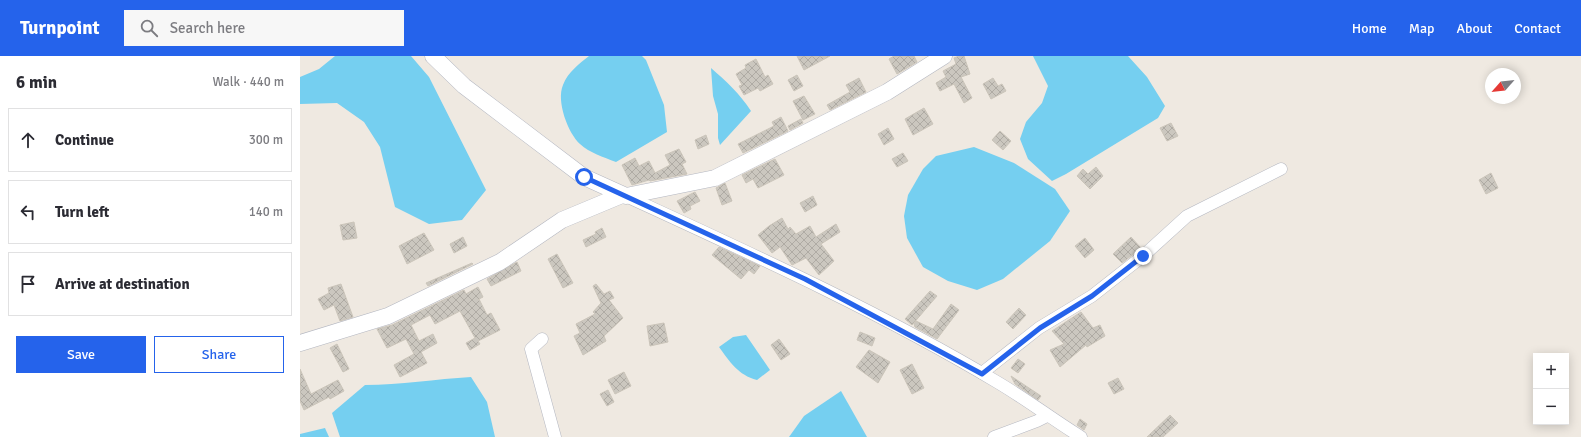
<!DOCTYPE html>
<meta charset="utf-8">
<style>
:root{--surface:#fff;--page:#f7f7f7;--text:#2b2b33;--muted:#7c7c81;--line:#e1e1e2;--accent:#2563eb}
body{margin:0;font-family:Signika,sans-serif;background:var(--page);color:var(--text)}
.controls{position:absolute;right:12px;bottom:12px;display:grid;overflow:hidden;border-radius:0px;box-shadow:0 2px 10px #0003}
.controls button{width:36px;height:36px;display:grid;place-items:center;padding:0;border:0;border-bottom:1px solid var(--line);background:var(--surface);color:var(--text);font:20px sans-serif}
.compass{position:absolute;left:1185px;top:12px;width:36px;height:36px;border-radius:50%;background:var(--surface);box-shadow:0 2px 10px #0003;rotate:243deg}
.stop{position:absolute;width:12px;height:12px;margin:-9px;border:3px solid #2563eb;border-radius:50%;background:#fff}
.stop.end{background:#2563eb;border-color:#fff;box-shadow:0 1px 4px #0008}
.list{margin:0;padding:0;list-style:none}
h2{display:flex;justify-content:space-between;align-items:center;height:52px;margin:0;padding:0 16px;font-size:17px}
h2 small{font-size:13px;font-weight:400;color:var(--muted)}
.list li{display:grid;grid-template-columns:26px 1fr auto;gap:12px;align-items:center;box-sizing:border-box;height:64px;margin:0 8px 8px;padding:0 8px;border:1px solid var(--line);border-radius:0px}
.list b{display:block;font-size:15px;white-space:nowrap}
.list em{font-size:13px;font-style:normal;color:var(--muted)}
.actions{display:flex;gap:8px;padding:12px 16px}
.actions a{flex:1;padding:9px 0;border:1px solid var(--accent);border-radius:0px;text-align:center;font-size:14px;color:var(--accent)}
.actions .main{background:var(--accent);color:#fff}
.icon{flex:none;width:22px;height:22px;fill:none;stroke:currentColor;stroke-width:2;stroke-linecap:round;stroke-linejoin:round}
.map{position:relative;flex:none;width:1281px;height:381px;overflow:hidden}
header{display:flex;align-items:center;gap:24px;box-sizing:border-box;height:56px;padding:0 20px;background:var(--accent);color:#fff}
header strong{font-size:19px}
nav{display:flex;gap:22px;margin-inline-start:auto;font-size:14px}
.search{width:280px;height:36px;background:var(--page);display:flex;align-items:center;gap:10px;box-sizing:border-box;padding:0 14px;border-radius:0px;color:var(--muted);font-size:15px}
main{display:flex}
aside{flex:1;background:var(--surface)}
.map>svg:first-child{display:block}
.water{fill:#75cff0}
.building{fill:url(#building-cross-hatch);stroke:#cbc5ba}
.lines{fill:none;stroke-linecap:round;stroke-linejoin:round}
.street-casing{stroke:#b4b7c1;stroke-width:13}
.secondary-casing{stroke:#b4b7c1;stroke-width:17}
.street{stroke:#fff;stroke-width:12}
.secondary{stroke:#fff;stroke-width:16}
.route{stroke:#2563eb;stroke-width:5}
</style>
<header>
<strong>Turnpoint</strong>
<div class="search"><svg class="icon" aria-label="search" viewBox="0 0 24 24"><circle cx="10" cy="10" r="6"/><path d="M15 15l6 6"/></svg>Search here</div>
<nav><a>Home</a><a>Map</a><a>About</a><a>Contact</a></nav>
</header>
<main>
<aside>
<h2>6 min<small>Walk · 440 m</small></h2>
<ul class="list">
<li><svg class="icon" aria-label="ahead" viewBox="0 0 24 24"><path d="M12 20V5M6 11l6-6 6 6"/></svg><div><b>Continue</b></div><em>300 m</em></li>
<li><svg class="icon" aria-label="left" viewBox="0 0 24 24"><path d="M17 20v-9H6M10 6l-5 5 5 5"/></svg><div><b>Turn left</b></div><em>140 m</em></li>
<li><svg class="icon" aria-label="arrive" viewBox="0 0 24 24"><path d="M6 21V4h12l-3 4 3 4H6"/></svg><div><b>Arrive at destination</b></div></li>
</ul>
<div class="actions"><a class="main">Save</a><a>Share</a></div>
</aside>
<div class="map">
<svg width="1281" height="381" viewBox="0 0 1281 381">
<defs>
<pattern id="building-cross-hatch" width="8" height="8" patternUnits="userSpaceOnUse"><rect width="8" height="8" fill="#cbc7bf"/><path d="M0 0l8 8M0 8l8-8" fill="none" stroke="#afaba4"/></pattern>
</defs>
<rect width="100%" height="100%" fill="#efe9e1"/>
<g class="water">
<polygon points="35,0 111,0 129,21 186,134 162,164 129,168 95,151 80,91 64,66 37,47 0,48 0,21 19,13"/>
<path d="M 289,0 L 342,0 L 346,4 L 364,49 L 367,76 L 316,106 C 303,101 290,97 280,88 C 268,77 256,45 263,29 C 268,16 279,8 289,0 Z"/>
<polygon points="733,0 828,0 847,21 865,50 858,62 766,118 752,125 728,103 720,83 726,66 742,47 748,30"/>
<path d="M 411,12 C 426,25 440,38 451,55 L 420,89 L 418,82 L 418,58 L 413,40 Z"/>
<polygon points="674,91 714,107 755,133 770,155 750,185 703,223 677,234 648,225 623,211 607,182 604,160 608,139 623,113 636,100"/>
<path d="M 446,279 L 470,314 L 457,324 C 438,319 430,306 419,291 L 433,281 Z"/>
<path d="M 171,321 L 187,346 L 195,381 L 40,381 L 32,357 L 65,329 C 100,329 136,323 171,321 Z"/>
<polygon points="541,335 567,381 489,381 504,360"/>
<polygon points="25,372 29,381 0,381 0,378"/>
</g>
<g class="building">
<polygon points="497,0 530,0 504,14"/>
<polygon points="594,0 614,0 617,6 597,18 589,3"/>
<polygon points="659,0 664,0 670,18 661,21 672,42 664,47 654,28 640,35 636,27 646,21 643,15 656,8 654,2"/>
<polygon points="456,3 465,21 468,19 473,28 460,35 458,32 444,39 439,30 442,29 436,18 446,12 445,9"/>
<polygon points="497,19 503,30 494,35 488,24"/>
<polygon points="559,22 566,36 530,54 527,49 550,36 546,29"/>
<polygon points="693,22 698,30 702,28 706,35 691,43 683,28"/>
<polygon points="504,40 515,58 503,64 493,45"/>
<polygon points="624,52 633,68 613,79 605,63"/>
<polygon points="481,61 488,75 443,97 438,88 474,70 472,66"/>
<polygon points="501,63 503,67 490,74 488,70"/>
<polygon points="871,67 878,80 867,85 860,72"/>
<polygon points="588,72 594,83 584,89 578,78"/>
<polygon points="700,75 711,85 703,94 692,84"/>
<polygon points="406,79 409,88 398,93 395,84"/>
<polygon points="379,93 386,106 382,108 387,118 350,125 349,124 332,129 322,109 335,102 339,110 349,105 355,117 370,109 365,99"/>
<polygon points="603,97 608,105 597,111 592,103"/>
<polygon points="475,103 484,119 458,132 453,123 446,127 442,119"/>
<polygon points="796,111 803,120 790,133 777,120 783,113 788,118"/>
<polygon points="1191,117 1198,132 1186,138 1179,124"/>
<polygon points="425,127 432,145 422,149 416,132"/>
<polygon points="395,136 400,145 390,150 391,153 384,157 377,145"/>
<polygon points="513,140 517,149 505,156 500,147"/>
<polygon points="482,162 488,173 490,171 496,178 510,170 516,181 536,168 540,176 521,188 534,205 519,219 506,202 492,209 480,191 472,197 458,179 469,170"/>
<polygon points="54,166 57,182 43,184 40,169"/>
<polygon points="302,172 306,181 286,191 283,184 296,178 295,176"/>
<polygon points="124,177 134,194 107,208 99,190"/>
<polygon points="163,181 167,190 154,197 150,188"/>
<polygon points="831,181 841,192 822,207 813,198"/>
<polygon points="785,182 794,194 785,202 775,190"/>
<polygon points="419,191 460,210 454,218 449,214 441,223 412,199"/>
<polygon points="257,198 273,227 263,232 248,203"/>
<polygon points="217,206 221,215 191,230 187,223"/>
<polygon points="172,207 173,208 128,230 126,227"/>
<polygon points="41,228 53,261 40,265 34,249 24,254 18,243 29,237 28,232"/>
<polygon points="296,228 304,238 310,235 314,242 309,244 323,262 304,280 306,285 283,299 274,280 280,277 276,268 295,258 293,256 301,247 293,230"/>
<polygon points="178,231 183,241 179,243 187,259 191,257 200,274 178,285 180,288 170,294 166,287 175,282 160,255 135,268 130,259 111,269 119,285 133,278 137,287 121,296 127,307 100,321 94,309 114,298 106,283 87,292 77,273 92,269 164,234 166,238"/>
<polygon points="630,235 637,240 612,269 605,263"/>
<polygon points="651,248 659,254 637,283 615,271 614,268 616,265 633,273"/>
<polygon points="719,252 726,259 713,273 706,266"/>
<polygon points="781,256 793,272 800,269 805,280 787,291 786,289 760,311 750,294 764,288 752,275"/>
<polygon points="364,267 368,286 350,290 347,270"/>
<polygon points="560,276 575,282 572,290 557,284"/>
<polygon points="479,283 490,298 481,304 471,289"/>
<polygon points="37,288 49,313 43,316 30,292"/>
<polygon points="569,294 590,306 578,327 556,311"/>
<polygon points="718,303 725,308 718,317 711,312"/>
<polygon points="612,308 624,332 612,338 600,314"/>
<polygon points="0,313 11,338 38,324 44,335 30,343 29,341 4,354 0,345"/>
<polygon points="324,316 331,330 315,338 308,324"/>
<polygon points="711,320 741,340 738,344 715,328"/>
<polygon points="818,322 824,333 814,338 808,327"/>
<polygon points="308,334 314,346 307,350 300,338"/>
<polygon points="870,359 878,367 863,381 847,381"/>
<polygon points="780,363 787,368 784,374 777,369"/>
</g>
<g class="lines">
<defs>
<g id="street">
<path d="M 326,140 C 452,198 578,255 697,326 C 726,343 752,363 781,381"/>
<polyline points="242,283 231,293 255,381"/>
<polyline points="682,317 739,272 792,240 843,200 887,160 981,113"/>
<polyline points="694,381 737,365 747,360"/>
</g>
<g id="secondary">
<polyline points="133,0 164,30 284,121 326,140 415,122 587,36 644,0"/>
<polyline points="0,287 88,260 200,206 262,164 322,139"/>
</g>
</defs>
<use href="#street" class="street-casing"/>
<use href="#secondary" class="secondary-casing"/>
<use href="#street" class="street"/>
<use href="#secondary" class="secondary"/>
</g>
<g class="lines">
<polyline class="route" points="284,121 505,223 682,318 740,272 792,240 843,200"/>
</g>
</svg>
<div class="controls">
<button>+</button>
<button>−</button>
</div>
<svg class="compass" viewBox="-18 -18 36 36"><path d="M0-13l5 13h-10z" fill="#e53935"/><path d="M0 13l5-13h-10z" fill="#7c7c81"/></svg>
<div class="stop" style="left:284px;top:121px"></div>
<div class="stop end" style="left:843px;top:200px"></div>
</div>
</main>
